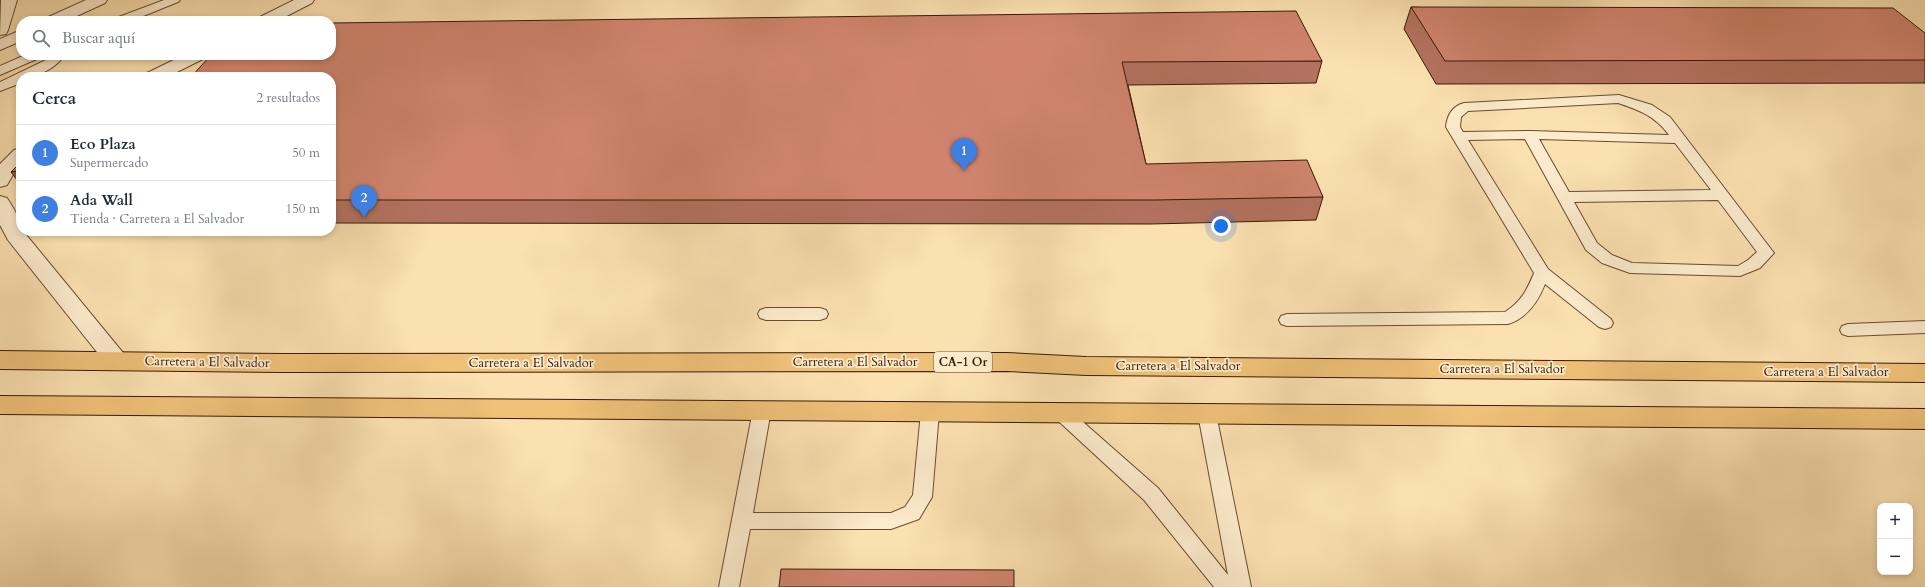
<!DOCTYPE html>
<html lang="es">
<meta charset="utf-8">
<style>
:root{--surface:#fff;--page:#f2f2f3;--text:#1f2937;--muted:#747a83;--line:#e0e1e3;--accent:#8f2418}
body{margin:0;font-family:Cardo,serif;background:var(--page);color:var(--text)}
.controls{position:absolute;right:12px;bottom:12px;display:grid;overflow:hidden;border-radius:8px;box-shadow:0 2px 6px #0003}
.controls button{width:36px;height:36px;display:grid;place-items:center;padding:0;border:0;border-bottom:1px solid var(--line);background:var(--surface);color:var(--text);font:20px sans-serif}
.you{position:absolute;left:1221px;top:226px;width:14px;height:14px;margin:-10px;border:3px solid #fff;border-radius:50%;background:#1a73e8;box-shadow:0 0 0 6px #1a73e833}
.badge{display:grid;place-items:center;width:26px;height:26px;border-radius:50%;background:var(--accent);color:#fff;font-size:13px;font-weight:700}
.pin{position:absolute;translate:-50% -33px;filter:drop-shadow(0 1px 2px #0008)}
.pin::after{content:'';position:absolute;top:21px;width:14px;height:12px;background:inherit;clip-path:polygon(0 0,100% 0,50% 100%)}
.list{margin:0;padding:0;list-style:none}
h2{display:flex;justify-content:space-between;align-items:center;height:52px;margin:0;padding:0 16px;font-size:17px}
h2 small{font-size:13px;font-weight:400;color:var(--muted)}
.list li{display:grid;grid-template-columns:26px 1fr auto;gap:12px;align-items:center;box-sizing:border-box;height:56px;padding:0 16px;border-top:1px solid var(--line)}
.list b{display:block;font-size:15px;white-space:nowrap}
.list p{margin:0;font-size:13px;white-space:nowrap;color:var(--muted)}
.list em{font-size:13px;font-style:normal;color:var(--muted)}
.icon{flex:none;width:22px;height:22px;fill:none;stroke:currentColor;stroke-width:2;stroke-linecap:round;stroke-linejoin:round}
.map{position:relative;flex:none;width:1925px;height:587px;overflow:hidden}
.search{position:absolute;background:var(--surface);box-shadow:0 2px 6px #0003;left:16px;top:16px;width:320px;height:44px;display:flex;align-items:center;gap:10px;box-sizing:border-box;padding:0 14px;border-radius:16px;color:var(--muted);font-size:15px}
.panel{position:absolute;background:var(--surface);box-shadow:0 2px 6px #0003;left:16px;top:72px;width:320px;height:164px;border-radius:16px}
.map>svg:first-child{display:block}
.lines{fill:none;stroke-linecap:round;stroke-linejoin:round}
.service-casing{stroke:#6a4c30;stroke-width:2}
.minor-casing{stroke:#6a4c30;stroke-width:2}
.trunk-casing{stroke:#391a05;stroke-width:2}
.service{fill:#fcebcc;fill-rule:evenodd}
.minor{fill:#fcebcc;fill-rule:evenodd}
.trunk{fill:#eec078;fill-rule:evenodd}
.wall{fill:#b3725f;stroke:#391a05}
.shaded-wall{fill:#925c4d;stroke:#391a05}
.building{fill:#d0846e;stroke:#391a05}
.labels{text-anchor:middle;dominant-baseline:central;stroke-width:3.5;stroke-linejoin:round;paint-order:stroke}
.shield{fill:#fcebcc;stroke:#745941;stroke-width:1}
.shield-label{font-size:12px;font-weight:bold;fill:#391a05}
.street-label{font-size:13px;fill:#391a05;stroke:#fcebcc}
</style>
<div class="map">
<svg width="1925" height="587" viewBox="0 0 1925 587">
<rect width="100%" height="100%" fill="#fbe0b0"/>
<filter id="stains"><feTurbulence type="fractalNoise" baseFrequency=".005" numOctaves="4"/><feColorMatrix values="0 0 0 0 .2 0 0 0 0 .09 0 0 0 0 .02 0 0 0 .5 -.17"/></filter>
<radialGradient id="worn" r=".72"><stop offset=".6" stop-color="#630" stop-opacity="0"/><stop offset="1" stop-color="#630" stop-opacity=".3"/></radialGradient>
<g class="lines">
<defs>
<g id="service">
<polygon points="164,0 180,0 178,2 131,21 114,21 116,18"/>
<polygon points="25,55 41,55 39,58 0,75 0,66"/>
<path d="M 49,55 L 62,55 L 63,57 C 54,70 36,77 21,77 L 21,83 L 0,91 L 0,82 L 50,58 Z"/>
<path d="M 1619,95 L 1652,105 L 1670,117 L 1774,253 L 1760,268 L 1740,276 L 1630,273 L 1602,263 L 1586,250 L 1525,139 L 1468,140 L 1548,269 L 1611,319 L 1613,323 L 1611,327 L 1605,329 L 1599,327 L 1545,284 C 1538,302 1527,318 1508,324 L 1287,326 L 1281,324 L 1279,320 L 1281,316 L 1287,314 L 1505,312 C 1521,302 1527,290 1534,273 L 1446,127 C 1447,116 1452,106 1464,103 ZM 1618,103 C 1639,110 1655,116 1669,135 L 1530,131 L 1463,132 L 1460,127 L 1461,117 L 1468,111 ZM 1539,139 L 1675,143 L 1711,190 L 1569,192 ZM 1718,200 L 1757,252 L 1748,260 L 1738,266 L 1632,263 L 1612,255 L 1597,243 L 1574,202 Z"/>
<polygon points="766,308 820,308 826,310 828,314 826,318 820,320 766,320 760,318 758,314 760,310"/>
<polygon points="1925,321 1925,333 1848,336 1842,334 1840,330 1842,326 1848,324"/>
<polygon points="762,403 768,405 771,410 753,513 891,513 905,507 913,495 921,412 924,407 930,405 936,407 939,412 932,497 919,519 891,529 750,529 739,587 719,587 753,410 756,405"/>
<polygon points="1060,405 1066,407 1158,488 1228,575 1198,414 1201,409 1207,407 1213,409 1216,414 1251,587 1214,587 1144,500 1054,417 1051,412 1054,407"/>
</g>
<g id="minor">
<polygon points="1,0 17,0 8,30 6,34 0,35"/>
<polygon points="86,0 107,0 105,3 66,21 44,21 46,18"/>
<polygon points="294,0 314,0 312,3 277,21 256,21 258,18"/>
<polygon points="21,30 21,41 0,50 0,39"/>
<polygon points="184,55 206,55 203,59 167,77 144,77 147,73"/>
<polygon points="21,148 21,165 14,173 7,185 0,187 0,164 14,150"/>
<path d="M 0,196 L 7,198 C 13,207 21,220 21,231 L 23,231 L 124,354 L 128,360 L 124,366 L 116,369 L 108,366 L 8,240 L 0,225 Z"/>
</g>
<g id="trunk">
<polygon points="0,351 286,354 1007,353 1086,357 1925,364 1925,382 1086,375 1007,371 286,372 0,369"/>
<polygon points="0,396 1925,409 1925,429 0,414"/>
</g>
</defs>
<use href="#service" class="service-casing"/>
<use href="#minor" class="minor-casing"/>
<use href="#trunk" class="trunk-casing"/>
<use href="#service" class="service"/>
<use href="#minor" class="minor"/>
<use href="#trunk" class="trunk"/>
</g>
<g class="wall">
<polygon points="1411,7 1925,33 1925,83 1436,84 1404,29"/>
<polygon points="211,55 1322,61 1316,83 1128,85 1146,164 1323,197 1316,220 1151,224 331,223 331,77"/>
<polygon points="21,194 21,206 16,200"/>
</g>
<polygon class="shaded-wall" points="21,170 21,185 11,172"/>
<g class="building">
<polygon points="1411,7 1893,8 1925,33 1925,60 1445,61"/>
<polygon points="1296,11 1322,61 1122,62 1146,164 1307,160 1323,197 1155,200 331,200 331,77 191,77 211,55 331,55 331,23"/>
<polygon points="21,162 21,170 11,172"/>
<polygon points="21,194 21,200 16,200"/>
<polygon points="781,569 1014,570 1014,587 779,587"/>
</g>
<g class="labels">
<rect class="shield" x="934" y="352" width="58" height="20" rx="3"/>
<g class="shield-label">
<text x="963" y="362">CA-1 Or</text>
</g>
<g class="street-label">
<text transform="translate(207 362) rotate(1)">Carretera a El Salvador</text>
<text x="855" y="362">Carretera a El Salvador</text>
<text x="531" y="363">Carretera a El Salvador</text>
<text x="1178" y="366">Carretera a El Salvador</text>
<text x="1502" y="369">Carretera a El Salvador</text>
<text x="1826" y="372">Carretera a El Salvador</text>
</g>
</g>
<rect width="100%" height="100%" filter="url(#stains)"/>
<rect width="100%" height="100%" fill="url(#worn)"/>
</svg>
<div class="controls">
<button>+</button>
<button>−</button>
</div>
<div class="you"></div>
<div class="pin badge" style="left:964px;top:171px;background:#3f7fe0">1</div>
<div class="pin badge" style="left:364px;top:218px;background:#3f7fe0">2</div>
<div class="search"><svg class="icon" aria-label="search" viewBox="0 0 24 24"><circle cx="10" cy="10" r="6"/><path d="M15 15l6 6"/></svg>Buscar aquí</div>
<section class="panel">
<h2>Cerca<small>2 resultados</small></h2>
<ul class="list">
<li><span class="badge" style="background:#3f7fe0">1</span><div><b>Eco Plaza</b><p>Supermercado</p></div><em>50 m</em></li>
<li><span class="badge" style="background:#3f7fe0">2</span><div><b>Ada Wall</b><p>Tienda · Carretera a El Salvador</p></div><em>150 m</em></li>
</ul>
</section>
</div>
